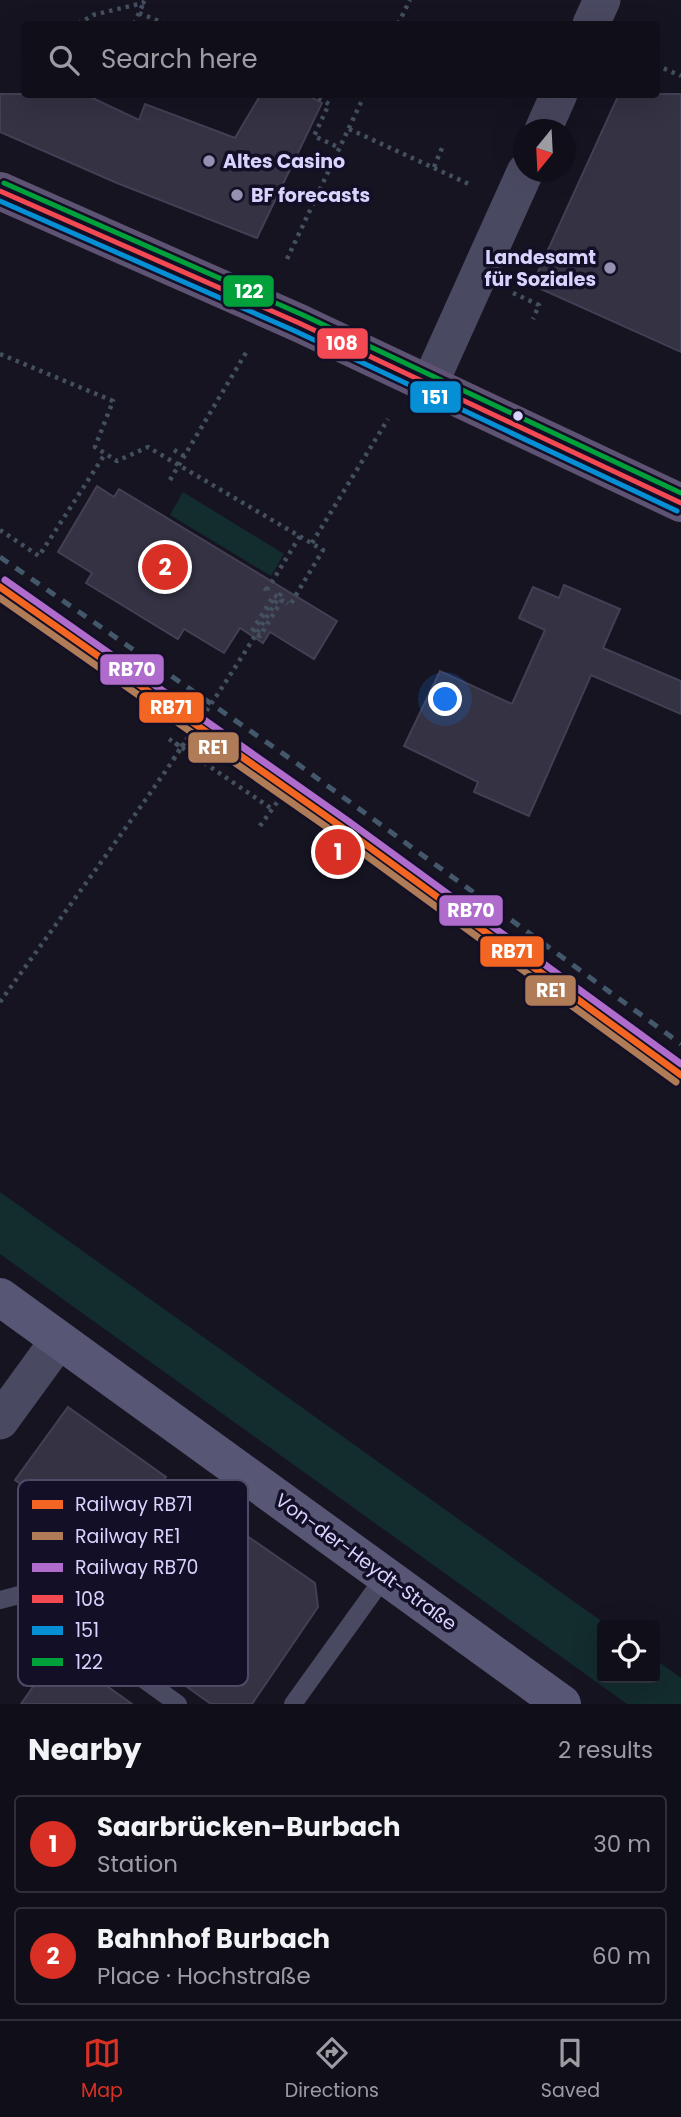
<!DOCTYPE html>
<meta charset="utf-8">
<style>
:root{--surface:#100f19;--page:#1e1d26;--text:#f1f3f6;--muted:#9c9ca2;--line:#302f38;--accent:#d93025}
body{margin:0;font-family:Poppins,sans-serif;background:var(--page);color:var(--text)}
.controls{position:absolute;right:21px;bottom:21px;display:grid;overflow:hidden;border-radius:7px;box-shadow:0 7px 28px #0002}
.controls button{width:63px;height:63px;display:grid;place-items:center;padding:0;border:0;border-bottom:2px solid var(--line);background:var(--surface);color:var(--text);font:35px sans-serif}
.compass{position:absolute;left:513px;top:119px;width:63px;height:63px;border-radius:50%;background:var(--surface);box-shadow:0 7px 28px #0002;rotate:198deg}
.you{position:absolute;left:446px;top:700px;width:24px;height:24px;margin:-18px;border:5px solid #fff;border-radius:50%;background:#1a73e8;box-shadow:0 0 0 10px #1a73e833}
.badge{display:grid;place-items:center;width:46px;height:46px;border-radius:50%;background:var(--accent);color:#fff;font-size:23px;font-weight:700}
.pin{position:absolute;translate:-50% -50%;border:4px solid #fff;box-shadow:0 2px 7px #0006}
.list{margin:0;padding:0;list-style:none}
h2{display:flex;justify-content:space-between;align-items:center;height:91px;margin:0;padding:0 28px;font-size:30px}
h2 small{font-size:23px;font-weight:400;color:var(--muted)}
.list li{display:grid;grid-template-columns:46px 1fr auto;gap:21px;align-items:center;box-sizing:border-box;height:98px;margin:0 14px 14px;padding:0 14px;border:2px solid var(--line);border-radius:7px}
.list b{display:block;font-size:26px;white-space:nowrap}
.list p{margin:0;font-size:23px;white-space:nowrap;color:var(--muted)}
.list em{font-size:23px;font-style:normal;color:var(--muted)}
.icon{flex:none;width:38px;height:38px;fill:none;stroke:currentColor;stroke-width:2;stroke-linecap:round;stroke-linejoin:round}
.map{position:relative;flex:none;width:681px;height:1704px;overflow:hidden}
.search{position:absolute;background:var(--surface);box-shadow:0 7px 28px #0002;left:21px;right:21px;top:21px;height:77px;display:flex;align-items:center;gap:18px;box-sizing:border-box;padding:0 24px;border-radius:7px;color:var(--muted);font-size:26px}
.sheet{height:315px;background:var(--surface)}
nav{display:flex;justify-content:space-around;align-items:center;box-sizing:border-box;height:98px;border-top:2px solid var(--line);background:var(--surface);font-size:19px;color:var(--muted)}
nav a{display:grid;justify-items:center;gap:4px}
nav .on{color:var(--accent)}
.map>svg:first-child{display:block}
.green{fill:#132c2d}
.building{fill:#343243;stroke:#433f54;stroke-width:2}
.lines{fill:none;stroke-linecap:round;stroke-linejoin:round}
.path{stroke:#44505f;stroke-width:4.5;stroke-dasharray:3.5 5;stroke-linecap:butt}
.lane{stroke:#4a4962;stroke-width:18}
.street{stroke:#4a4962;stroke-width:37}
.secondary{stroke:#575674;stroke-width:38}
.primary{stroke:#5e5373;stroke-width:38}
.rail{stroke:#43596b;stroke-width:5;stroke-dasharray:10 9;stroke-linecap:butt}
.path-bridge{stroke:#44505f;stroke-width:4.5;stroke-dasharray:3.5 5;stroke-linecap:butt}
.bus-1-casing{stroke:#130f26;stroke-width:10}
.bus-2-casing{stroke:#130f26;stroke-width:10}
.bus-3-casing{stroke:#130f26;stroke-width:10}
.bus-1{stroke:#f24953;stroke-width:5}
.bus-2{stroke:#068fd4;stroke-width:5}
.bus-3{stroke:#00a13a;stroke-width:5}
.rail-1-casing{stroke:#130f26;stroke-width:12}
.rail-2-casing{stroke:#130f26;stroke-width:12}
.rail-3-casing{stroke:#130f26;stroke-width:12}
.rail-1{stroke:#f26522;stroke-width:7}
.rail-2{stroke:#b07c57;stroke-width:7}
.rail-3{stroke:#b06ccc;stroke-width:7}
.poi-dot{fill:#9591b1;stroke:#130f26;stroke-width:2.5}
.bus-dot{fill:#d9d4ff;stroke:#130f26;stroke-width:2.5}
.labels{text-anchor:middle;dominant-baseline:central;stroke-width:7;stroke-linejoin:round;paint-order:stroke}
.poi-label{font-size:19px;font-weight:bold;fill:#d9d4ff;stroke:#130f26;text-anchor:start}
.street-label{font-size:19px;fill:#d9d4ff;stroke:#130f26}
.key{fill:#130f26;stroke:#4e4a67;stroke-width:2}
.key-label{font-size:19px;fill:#d9d4ff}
.line-badge{stroke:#130f26;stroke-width:2.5}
.badge-label{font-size:19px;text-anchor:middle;font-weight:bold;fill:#fff}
</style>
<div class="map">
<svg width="681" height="1704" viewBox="0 0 681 1704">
<rect width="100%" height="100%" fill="#161421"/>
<g class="green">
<polygon points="183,492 284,554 271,576 170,515"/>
<polygon points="0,1192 607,1625 602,1625 602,1678 655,1678 655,1659 681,1678 681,1704 627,1704 0,1254"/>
</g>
<g class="building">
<polygon points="0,94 84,94 139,120 145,104 235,138 261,94 305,94 322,103 257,238 117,183 0,132"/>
<polygon points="619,94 681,94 681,352 532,285"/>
<polygon points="97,486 114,497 119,489 337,621 314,659 270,632 263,643 240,628 224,653 184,629 178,639 86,583 92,573 58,552"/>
<polygon points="564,585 620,609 603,648 681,681 681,714 591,675 529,816 474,792 478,782 404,746 440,671 512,704 545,630 519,618 533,587 559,598"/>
<polygon points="68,1407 166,1477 113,1550 15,1480"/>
<polygon points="240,1531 315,1583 318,1607 252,1704 211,1704 148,1659"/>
<polygon points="58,1651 132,1704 21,1704"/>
</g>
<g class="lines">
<g class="path">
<polyline points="139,13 166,24"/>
<polyline points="78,24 93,15 143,3 145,0"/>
<polyline points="134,24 143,4"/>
<polyline points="398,24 410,0"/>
<polyline points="656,65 681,76"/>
<polyline points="311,94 329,104 314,136 340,148"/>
<polyline points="349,129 471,185"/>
<polyline points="434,167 442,148"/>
<polyline points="287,259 365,94"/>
<polyline points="513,293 539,305 533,319"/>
<polyline points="0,354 113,401 95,447 117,461 148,447 323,550 290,605 287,603"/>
<polyline points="174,450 184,456"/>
<polyline points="170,480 247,351"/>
<polyline points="0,530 39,556 105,454"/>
<polyline points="312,543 388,419"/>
<polyline points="264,588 270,592"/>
<polyline points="267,590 300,536"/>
<polyline points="252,631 274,595 282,600 260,636 253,632 275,596"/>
<polyline points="169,739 181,747 171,763"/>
<polyline points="181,747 193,731"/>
<polyline points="190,753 272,809"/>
<polyline points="260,826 283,794"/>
</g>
<g class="lane">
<polyline points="0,1600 19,1595 40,1605 178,1704"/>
<polyline points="293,1704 385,1576"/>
</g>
<g class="street">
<polyline points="591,24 602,0"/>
<polyline points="543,130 559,94"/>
<polyline points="430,383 525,172"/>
<polyline points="0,1421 59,1340"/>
</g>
<polyline class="secondary" points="0,1297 562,1704"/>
<polyline class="primary" points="0,191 299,323 681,503"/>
<polyline class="rail" points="0,557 295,762 681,1044"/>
<g class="path-bridge">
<polyline points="175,743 190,753"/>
<path d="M 0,1002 C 97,867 198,733 283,590"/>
</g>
<defs>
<polyline id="bus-1" points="0,191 299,323 681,503"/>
<polyline id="bus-2" points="0,201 295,331 677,511"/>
<polyline id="bus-3" points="4,183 303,315 681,493"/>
</defs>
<use href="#bus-1" class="bus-1-casing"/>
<use href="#bus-2" class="bus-2-casing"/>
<use href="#bus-3" class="bus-3-casing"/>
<use href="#bus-1" class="bus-1"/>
<use href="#bus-2" class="bus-2"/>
<use href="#bus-3" class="bus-3"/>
<defs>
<polyline id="rail-1" points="0,587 343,828 681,1075"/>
<polyline id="rail-2" points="0,598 338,835 676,1082"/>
<polyline id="rail-3" points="5,580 348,821 681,1064"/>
</defs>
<use href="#rail-1" class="rail-1-casing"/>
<use href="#rail-2" class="rail-2-casing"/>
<use href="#rail-3" class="rail-3-casing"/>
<use href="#rail-1" class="rail-1"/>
<use href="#rail-2" class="rail-2"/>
<use href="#rail-3" class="rail-3"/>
</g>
<g class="poi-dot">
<circle cx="209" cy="161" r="7"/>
<circle cx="237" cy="195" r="7"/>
<circle cx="610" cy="268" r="7"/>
</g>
<circle class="bus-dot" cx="518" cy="416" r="6"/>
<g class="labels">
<g class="poi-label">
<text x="223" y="161">Altes Casino</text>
<text x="251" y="195">BF forecasts</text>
<text x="596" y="257" text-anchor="end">Landesamt<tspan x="596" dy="22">für Soziales</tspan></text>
</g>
<g class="street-label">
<text transform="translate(366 1562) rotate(36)">Von-der-Heydt-Straße</text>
</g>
</g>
<rect x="18" y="1480" width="230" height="206" rx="10" class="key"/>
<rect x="32" y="1500" width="31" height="9" fill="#f26522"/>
<rect x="32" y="1532" width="31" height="8" fill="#b07c57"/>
<rect x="32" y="1563" width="31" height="9" fill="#b06ccc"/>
<rect x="32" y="1595" width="31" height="8" fill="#f24953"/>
<rect x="32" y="1626" width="31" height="9" fill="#068fd4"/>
<rect x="32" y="1658" width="31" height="8" fill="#00a13a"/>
<g class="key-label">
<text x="75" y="1511">Railway RB71</text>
<text x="75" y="1543">Railway RE1</text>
<text x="75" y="1574">Railway RB70</text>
<text x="75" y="1606">108</text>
<text x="75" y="1637">151</text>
<text x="75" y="1669">122</text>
</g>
<g class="line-badge">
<rect x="222" y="274" width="53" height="34" rx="7" fill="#00a13a"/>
<rect x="316" y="327" width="53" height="33" rx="7" fill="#f24953"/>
<rect x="409" y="380" width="53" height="34" rx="7" fill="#068fd4"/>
<rect x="99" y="653" width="66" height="33" rx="7" fill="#b06ccc"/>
<rect x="138" y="691" width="67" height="33" rx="7" fill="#f26522"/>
<rect x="187" y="731" width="53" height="33" rx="7" fill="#b07c57"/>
<rect x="438" y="894" width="66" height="33" rx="7" fill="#b06ccc"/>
<rect x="479" y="935" width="66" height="33" rx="7" fill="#f26522"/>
<rect x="524" y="974" width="53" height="33" rx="7" fill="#b07c57"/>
</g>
<g class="badge-label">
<text x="249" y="298">122</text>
<text x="342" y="350">108</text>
<text x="435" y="404">151</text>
<text x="132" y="676">RB70</text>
<text x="171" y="714">RB71</text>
<text x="213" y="754">RE1</text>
<text x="471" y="917">RB70</text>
<text x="512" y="958">RB71</text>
<text x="551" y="997">RE1</text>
</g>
</svg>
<div class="controls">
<button><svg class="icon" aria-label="locate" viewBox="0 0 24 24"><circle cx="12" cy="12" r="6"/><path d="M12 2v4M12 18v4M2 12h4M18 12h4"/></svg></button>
</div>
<svg class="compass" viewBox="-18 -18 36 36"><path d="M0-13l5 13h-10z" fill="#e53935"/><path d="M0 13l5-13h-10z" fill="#9c9ca2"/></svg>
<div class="you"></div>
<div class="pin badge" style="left:338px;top:852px">1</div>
<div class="pin badge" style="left:165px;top:567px">2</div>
<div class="search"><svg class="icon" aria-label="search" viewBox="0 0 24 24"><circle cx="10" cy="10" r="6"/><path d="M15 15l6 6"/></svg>Search here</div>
</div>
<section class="sheet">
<h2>Nearby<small>2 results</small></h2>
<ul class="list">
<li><span class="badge">1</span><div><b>Saarbrücken-Burbach</b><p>Station</p></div><em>30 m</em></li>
<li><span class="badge">2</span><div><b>Bahnhof Burbach</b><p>Place · Hochstraße</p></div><em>60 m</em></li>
</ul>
</section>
<nav>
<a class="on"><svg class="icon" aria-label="map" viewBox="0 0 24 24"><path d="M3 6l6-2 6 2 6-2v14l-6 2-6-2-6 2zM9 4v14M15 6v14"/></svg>Map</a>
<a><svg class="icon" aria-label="directions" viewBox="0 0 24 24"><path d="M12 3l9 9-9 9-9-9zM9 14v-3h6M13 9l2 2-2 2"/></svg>Directions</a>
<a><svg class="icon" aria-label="saved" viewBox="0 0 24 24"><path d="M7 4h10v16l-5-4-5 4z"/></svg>Saved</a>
</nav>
